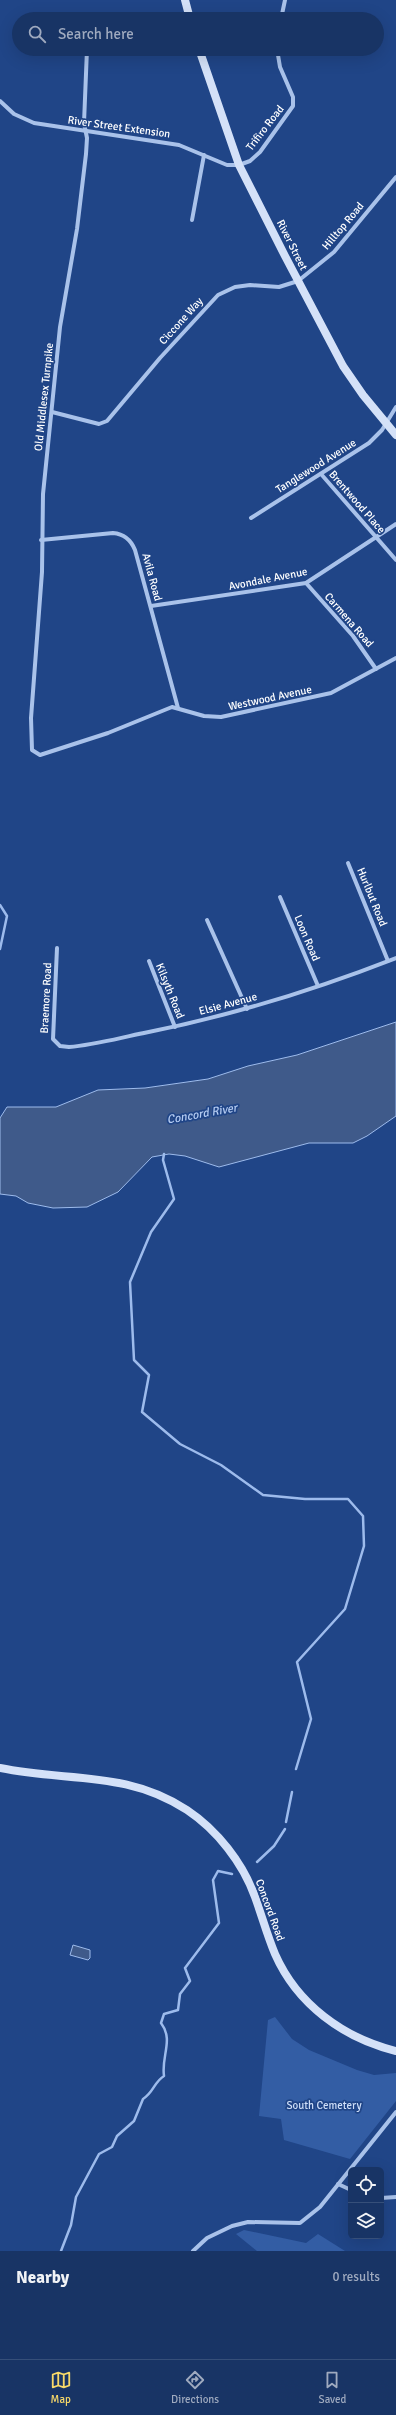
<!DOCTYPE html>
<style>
:root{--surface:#183465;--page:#213c6b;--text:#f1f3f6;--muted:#9faabf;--line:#364f79;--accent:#f8d969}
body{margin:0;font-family:Signika,sans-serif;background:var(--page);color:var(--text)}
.controls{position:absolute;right:12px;bottom:12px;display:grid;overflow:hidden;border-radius:6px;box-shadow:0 4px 16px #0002}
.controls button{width:36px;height:36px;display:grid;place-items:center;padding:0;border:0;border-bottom:1px solid var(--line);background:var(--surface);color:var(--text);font:20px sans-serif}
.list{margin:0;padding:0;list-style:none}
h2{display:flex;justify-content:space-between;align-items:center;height:52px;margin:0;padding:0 16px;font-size:17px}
h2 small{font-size:13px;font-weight:400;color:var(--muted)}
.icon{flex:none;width:22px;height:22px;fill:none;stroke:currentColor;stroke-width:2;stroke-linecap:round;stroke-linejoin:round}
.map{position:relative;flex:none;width:396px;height:2251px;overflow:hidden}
.search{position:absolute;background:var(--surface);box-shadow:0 4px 16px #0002;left:12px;right:12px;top:12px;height:44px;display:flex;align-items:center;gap:10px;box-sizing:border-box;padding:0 14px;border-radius:22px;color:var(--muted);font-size:15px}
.sheet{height:108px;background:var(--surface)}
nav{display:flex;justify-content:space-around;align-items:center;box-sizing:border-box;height:56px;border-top:1px solid var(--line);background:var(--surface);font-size:11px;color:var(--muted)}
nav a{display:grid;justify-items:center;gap:2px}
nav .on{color:var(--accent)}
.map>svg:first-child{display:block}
.green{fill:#335da4}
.water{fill:#3f5a8a;stroke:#9dbbec}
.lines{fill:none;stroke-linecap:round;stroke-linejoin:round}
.stream{stroke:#9dbbec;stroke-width:2.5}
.street{stroke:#a9c2ea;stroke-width:4}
.secondary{stroke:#d4e1f8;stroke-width:8}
.labels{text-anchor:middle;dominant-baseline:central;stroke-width:3.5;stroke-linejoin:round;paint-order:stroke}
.street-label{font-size:11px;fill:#fff;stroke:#204587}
.park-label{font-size:11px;fill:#cedef8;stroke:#204587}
.water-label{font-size:12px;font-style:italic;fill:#b5ccf2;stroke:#204587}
</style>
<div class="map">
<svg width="396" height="2251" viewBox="0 0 396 2251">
<rect width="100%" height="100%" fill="#204587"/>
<g class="green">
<polygon points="275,2017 292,2039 309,2050 357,2070 374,2075 396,2073 396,2101 350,2159 284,2140 281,2119 259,2116 268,2020"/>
<polygon points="244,2230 306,2243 318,2234 345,2251 257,2251 236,2234"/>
</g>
<g class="water">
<polygon points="396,1022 396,1116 367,1136 353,1143 309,1143 219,1167 185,1156 169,1154 152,1157 118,1192 87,1207 53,1208 28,1203 16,1196 0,1194 0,1118 7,1107 56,1107 98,1090 145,1088 208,1079 248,1066 297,1055"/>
<polygon points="73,1945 90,1950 90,1958 88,1960 70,1955"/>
</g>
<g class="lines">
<g class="stream">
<polyline points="0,905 7,916 0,949"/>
<polyline points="164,1154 163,1160 174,1199 151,1232 130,1282 134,1360 149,1375 142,1412 180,1444 221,1465 263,1495 305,1499 348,1499 363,1516 364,1546 345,1609 297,1662 311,1719 296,1769"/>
<polyline points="286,1822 292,1792"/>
<polyline points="257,1862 274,1846 285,1829"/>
<path d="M 61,2251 L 71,2225 L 76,2197 L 99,2154 L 112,2147 L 117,2136 L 134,2121 L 143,2099 C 154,2092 154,2082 164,2076 C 161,2056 174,2040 161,2023 L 164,2014 L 178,2010 L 180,1994 L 190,1981 L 185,1968 L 219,1923 L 213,1880 L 218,1871 L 232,1874"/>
</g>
<g class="street">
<polyline points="281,19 285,0"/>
<polyline points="87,49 84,123 87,138 86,154 77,229 60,327 43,494 42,572 31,718 32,750 40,755 108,733 172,707 204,716 221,717 331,693 396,658"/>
<polyline points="0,101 14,114 34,123 179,145 227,165 239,165 250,161 260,152 293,106 293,97 280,67 277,49"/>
<polyline points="192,220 204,155"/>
<polyline points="52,412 99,424 107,421 160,358 218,295 235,287 250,285 279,287 298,281 334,252 396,177"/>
<polyline points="321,474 396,560"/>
<polyline points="251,518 369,443 382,430 396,407"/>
<path d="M 41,540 L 113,533 C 124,534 131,540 135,550 L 178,708"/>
<polyline points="306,583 353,636 376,669"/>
<polyline points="151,606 306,583 396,524"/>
<polyline points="348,863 388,961"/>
<polyline points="280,897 318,986"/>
<polyline points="207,920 247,1009"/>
<path d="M 57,948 L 53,1039 L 60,1046 L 69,1047 C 94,1045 119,1038 144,1033 C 230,1016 314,990 396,958"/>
<polyline points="149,961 175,1027"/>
<polyline points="338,2184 351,2190"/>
<polyline points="381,2198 396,2197"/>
<polyline points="193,2251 207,2238 232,2226 248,2222 300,2223 320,2207 396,2112"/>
</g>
<g class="secondary">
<polyline points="185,0 190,19"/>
<polyline points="199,49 239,165 285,256 343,366 363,395 396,435"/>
<path d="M 0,1768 C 67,1782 126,1770 187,1810 C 217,1830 243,1863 255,1897 C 262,1916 267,1935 275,1954 C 297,2004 343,2038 396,2051"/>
</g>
</g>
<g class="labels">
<g class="street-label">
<text transform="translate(119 127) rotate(8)">River Street Extension</text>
<text transform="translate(265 128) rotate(-52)">Trifiro Road</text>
<text transform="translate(343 226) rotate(-50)">Hilltop Road</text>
<text transform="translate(292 245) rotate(63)">River Street</text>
<text transform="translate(181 321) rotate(-48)">Ciccone Way</text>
<text transform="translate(44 397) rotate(-84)">Old Middlesex Turnpike</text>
<text transform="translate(316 466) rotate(-32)">Tanglewood Avenue</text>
<text transform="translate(357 502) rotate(49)">Brentwood Place</text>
<text transform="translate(152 577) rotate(75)">Avila Road</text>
<text transform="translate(268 579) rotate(-11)">Avondale Avenue</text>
<text transform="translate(349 620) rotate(49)">Carmena Road</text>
<text transform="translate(270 698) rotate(-12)">Westwood Avenue</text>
<text transform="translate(372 897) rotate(68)">Hurlbut Road</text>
<text transform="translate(307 938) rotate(67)">Loon Road</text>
<text transform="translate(170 991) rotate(68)">Kilsyth Road</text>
<text transform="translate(46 998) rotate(-87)">Braemore Road</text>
<text transform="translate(228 1004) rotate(-15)">Elsie Avenue</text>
<text transform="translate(270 1910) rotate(70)">Concord Road</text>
</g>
<g class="park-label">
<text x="324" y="2105">South Cemetery</text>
</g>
<g class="water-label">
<text transform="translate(202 1114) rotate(-10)">Concord River</text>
</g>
</g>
</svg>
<div class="controls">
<button><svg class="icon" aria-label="locate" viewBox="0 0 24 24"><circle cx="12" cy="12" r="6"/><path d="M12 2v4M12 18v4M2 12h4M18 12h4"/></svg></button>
<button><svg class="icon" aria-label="layers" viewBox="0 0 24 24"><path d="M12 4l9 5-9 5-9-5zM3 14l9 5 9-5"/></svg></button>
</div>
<div class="search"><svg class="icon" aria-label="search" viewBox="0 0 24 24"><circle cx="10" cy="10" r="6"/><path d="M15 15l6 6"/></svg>Search here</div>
</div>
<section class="sheet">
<h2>Nearby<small>0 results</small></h2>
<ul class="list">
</ul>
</section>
<nav>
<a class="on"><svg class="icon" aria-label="map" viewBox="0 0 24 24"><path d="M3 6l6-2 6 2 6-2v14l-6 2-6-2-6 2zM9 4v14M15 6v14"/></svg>Map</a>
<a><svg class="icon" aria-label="directions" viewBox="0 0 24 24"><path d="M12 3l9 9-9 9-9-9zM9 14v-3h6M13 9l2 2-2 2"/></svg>Directions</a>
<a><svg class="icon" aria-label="saved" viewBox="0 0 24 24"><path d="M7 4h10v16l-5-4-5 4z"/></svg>Saved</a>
</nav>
